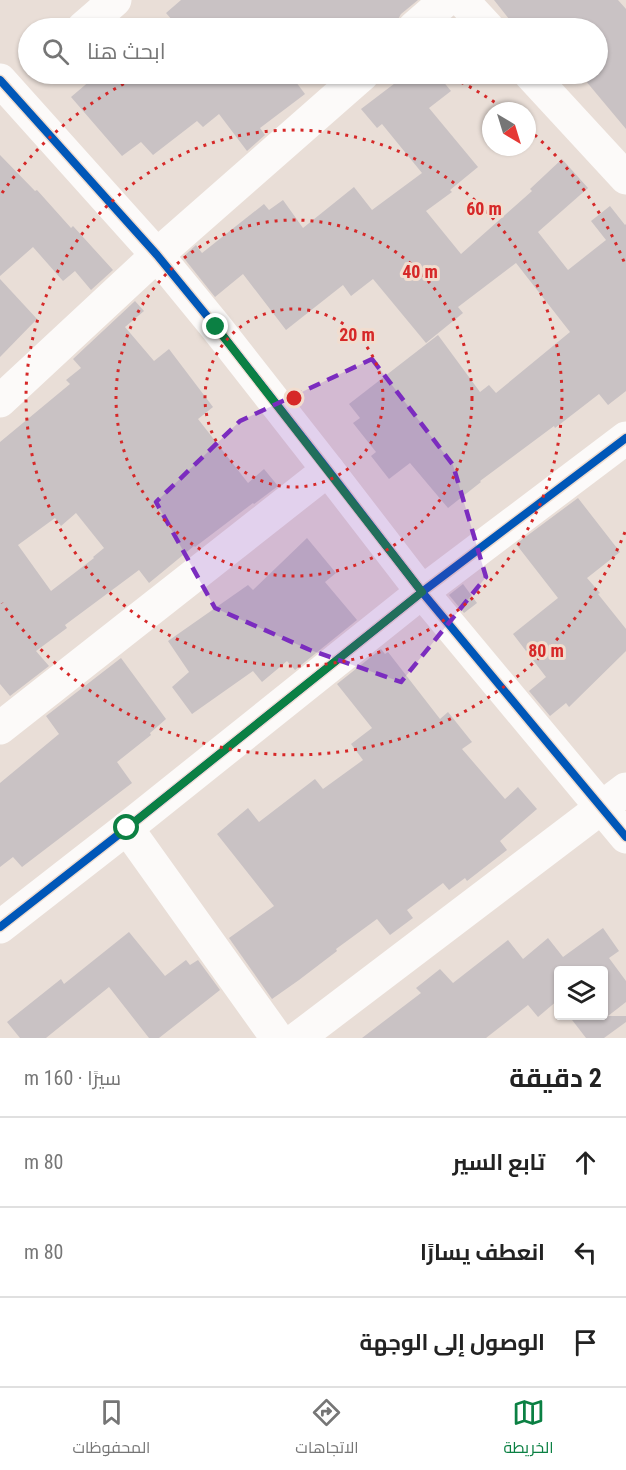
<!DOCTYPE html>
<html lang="ar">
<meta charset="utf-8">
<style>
:root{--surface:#fff;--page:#f6f6f6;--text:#222;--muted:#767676;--line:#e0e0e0;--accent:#0b8043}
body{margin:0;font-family:"Roboto Condensed",Cairo,sans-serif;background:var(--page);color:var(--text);direction:rtl}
.controls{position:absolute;right:18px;bottom:18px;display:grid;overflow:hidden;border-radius:6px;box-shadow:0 2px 4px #0004}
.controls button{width:54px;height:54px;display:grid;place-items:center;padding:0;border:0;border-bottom:2px solid var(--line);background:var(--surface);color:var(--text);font:30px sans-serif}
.compass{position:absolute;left:482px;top:102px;width:54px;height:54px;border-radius:50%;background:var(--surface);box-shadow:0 2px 4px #0004;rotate:142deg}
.stop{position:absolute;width:18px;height:18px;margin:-14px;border:4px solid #0b8043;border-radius:50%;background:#fff}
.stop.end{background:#0b8043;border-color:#fff;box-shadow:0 2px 6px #0008}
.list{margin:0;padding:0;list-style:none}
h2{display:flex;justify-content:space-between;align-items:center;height:78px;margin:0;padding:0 24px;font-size:26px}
h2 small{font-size:20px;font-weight:400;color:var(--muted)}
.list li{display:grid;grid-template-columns:39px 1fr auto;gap:18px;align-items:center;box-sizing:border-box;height:90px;padding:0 24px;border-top:2px solid var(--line)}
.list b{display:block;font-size:22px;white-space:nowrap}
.list em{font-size:20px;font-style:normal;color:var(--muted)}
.icon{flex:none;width:33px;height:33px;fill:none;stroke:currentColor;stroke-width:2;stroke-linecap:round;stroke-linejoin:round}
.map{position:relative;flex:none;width:626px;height:1038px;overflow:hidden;direction:ltr}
.search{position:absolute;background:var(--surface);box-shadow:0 2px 4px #0004;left:18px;right:18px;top:18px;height:66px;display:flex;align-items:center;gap:15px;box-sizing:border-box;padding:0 21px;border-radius:33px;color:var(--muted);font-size:22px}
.sheet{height:348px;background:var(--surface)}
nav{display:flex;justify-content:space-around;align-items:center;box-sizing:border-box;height:84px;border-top:2px solid var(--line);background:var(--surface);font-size:16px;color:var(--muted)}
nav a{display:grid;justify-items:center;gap:3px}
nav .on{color:var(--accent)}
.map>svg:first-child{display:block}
.building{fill:#c9c2c4;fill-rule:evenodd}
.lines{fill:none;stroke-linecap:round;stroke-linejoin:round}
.street{stroke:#fcfaf9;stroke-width:33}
.cycleway-casing{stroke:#f1ddcf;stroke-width:11}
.cycleway{stroke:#0057b8;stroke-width:8}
.route{stroke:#0b8043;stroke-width:8}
.marked{fill:#7b2cbf;fill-opacity:0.2;stroke:#7b2cbf;stroke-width:4.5;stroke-dasharray:12 8;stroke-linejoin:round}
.ring{fill:none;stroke:#d62828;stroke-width:3;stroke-dasharray:3 6}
.centre{fill:#d62828;stroke:#f1ddcf;stroke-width:3}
.ring-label{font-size:18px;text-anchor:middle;font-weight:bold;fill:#d62828;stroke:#f1ddcf;stroke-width:6;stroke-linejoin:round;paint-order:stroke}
</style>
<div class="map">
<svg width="626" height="1038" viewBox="0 0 626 1038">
<rect width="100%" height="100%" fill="#e9ded7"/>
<g class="building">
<polygon points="181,0 418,0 401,14 397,21 396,28 179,28 166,13"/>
<polygon points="494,0 618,0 626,9 626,129 580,74 597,74 597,28 516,28"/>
<polygon points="98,74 290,74 305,94 260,128 265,135 247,151 219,114 203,127 197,121 153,155 141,142 122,156 71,97"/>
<polygon points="407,74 437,74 451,91 429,108 478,167 450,190 452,192 426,211 461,254 532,191 530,189 562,159 588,188 538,232 568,270 606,240 591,221 610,206 625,225 626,224 626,391 608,405 599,394 555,428 554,426 480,481 481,482 448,508 410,463 389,479 371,456 376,452 353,423 360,418 349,404 438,335 480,392 489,385 496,393 570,332 516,263 458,307 463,313 426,343 373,279 351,296 343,285 286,330 243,274 215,297 183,257 196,245 202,253 264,204 269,210 283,200 303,228 354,187 372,210 422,173 382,124 377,128 361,109"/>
<polygon points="0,155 35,191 37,190 71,228 73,226 113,270 91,290 75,271 63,281 33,247 0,276"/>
<polygon points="0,279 37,319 0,357"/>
<path d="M 135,301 L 144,311 L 125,327 L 154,361 L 169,349 L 213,407 L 198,419 L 248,483 L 264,469 L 278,486 L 254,504 L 253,503 L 195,547 L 194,546 L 149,583 L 139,570 L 65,625 L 67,628 L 36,651 L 49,666 L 10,696 L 0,684 L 0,442 L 70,384 L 66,380 L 81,368 L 73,359 ZM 76,513 L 104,548 L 93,557 L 94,558 L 51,591 L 18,545 L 55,518 L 61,526 Z"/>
<polygon points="578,498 620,552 587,578 600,593 598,594 626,629 626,651 569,707 566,703 550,716 529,691 546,677 513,634 558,598 516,544"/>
<polygon points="307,538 336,573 325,582 357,620 295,670 287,661 262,682 253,671 192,714 172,687 189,672 168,641 248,585 253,590"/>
<polygon points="463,584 477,603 464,613 449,595"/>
<polygon points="381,649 385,654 388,652 440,719 448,712 472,742 462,749 505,799 518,787 537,809 500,841 507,850 467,881 465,878 449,890 443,883 407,910 413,918 390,935 377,919 336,949 337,951 299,980 272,999 229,938 274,906 217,834 248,808 259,822 315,779 323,789 363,760 351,744 372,728 337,684"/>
<polygon points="121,658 166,719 150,733 151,735 117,762 132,783 22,867 13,857 0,867 0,783 59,734 46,716"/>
<polygon points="603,928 619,951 609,958 626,981 626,1002 608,1016 626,1016 626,1022 604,1038 586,1038 569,1016 603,1016 603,970 558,970 558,1000 538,1017 528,1005 486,1038 362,1038 421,993 416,988 440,969 453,983 508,940 523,959 548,938 563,957"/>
<polygon points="129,932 165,976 186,960 190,965 198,960 220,990 159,1038 149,1038 109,987 46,1038 20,1038 7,1022 61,979 64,984"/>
</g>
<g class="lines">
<g class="street">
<polyline points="462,0 488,28"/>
<polyline points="83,28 115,0"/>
<polyline points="414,28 446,0"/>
<polyline points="530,74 626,178"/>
<polyline points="0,80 157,255 216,327 328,470 422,592 626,837"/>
<polyline points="0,401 157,255 363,74"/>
<polyline points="0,728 328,470"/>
<polyline points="127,828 277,1038"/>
<polyline points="0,927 127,828 422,592 626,438"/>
<polyline points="298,1038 626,789"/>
</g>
<defs>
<g id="cycleway">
<polyline points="0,80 157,255 216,327 328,470 422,592 626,837"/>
<polyline points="0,927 127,828 422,592 626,438"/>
</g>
</defs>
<use href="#cycleway" class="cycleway-casing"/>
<use href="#cycleway" class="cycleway"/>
</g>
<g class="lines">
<polyline class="route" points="127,828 422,592 216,327"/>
</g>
<path class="marked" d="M 372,359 L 453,465 L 486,577 L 401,682 L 310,650 L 215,608 L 156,502 L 240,421 Z"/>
<g class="ring">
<circle cx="294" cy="398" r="89"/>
<circle cx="294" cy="398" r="178"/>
<circle cx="294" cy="398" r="268"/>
<path d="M625 532A357 357 0 0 1 2 603M2 193A357 357 0 0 1 143 74M445 74A357 357 0 0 1 504 109M528 129A357 357 0 0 1 625 264"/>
</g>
<circle cx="294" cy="398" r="9" class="centre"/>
<g class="ring-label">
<text x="484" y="215">60 m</text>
<text x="420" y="278">40 m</text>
<text x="357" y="341">20 m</text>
<text x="546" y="657">80 m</text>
</g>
</svg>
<div class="controls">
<button><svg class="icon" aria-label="layers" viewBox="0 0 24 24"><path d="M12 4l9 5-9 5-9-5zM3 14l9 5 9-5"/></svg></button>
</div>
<svg class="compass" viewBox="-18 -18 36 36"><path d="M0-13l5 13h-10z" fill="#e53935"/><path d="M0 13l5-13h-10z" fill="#767676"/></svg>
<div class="stop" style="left:127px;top:828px"></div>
<div class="stop end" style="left:216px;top:327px"></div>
<div class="search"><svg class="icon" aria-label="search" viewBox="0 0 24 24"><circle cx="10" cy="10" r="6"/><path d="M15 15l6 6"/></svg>ابحث هنا</div>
</div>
<section class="sheet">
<h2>2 دقيقة<small>سيرًا · 160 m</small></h2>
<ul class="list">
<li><svg class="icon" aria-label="ahead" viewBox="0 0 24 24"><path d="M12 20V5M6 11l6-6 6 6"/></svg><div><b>تابع السير</b></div><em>80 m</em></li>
<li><svg class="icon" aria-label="left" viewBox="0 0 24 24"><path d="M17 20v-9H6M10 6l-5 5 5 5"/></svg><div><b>انعطف يسارًا</b></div><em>80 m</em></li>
<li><svg class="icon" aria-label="arrive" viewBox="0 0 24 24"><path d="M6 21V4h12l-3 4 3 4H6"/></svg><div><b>الوصول إلى الوجهة</b></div></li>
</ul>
</section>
<nav>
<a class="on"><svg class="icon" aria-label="map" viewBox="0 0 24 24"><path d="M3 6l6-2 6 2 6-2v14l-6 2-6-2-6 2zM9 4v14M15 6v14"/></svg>الخريطة</a>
<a><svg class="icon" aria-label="directions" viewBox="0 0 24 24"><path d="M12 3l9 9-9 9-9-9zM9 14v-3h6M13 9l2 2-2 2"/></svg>الاتجاهات</a>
<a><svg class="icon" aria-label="saved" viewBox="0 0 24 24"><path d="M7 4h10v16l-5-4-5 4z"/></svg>المحفوظات</a>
</nav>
